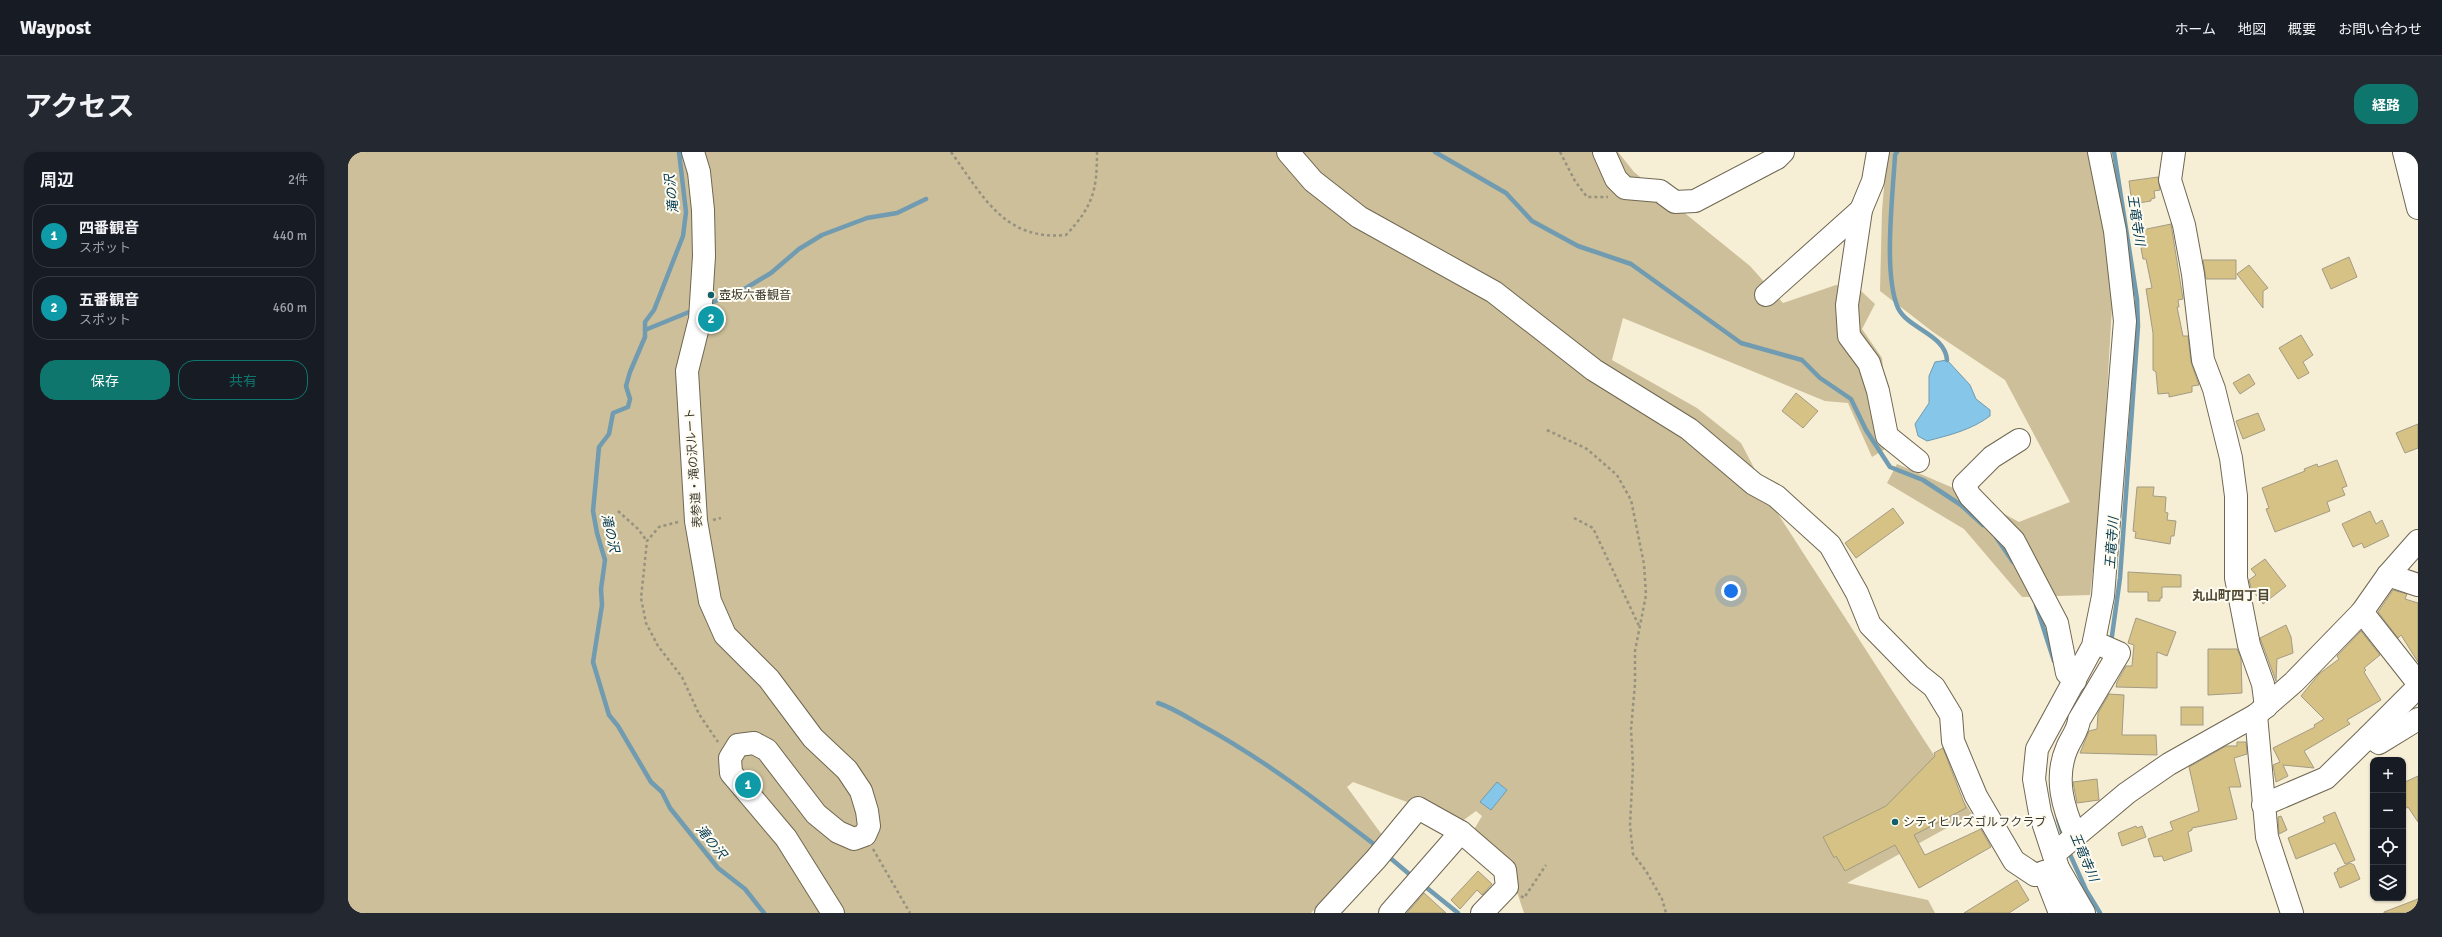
<!DOCTYPE html>
<html lang="ja">
<meta charset="utf-8">
<style>
:root{--surface:#171b24;--page:#242831;--text:#f1f3f6;--muted:#9ea1a6;--line:#363941;--accent:#0f766e}
body{margin:0;font-family:Signika,"Noto Sans JP",sans-serif;background:var(--page);color:var(--text)}
.controls{position:absolute;right:12px;bottom:12px;display:grid;overflow:hidden;border-radius:8px;box-shadow:0 1px 3px #0004}
.controls button{width:36px;height:36px;display:grid;place-items:center;padding:0;border:0;border-bottom:1px solid var(--line);background:var(--surface);color:var(--text);font:20px sans-serif}
.you{position:absolute;left:1383px;top:439px;width:14px;height:14px;margin:-10px;border:3px solid #fff;border-radius:50%;background:#1a73e8;box-shadow:0 0 0 6px #1a73e833}
.badge{display:grid;place-items:center;width:26px;height:26px;border-radius:50%;background:var(--accent);color:#fff;font-size:13px;font-weight:700}
.pin{position:absolute;translate:-50% -50%;border:2px solid #fff;box-shadow:0 1px 4px #0006}
.list{margin:0;padding:0;list-style:none}
h2{display:flex;justify-content:space-between;align-items:center;height:52px;margin:0;padding:0 16px;font-size:17px}
h2 small{font-size:13px;font-weight:400;color:var(--muted)}
.list li{display:grid;grid-template-columns:26px 1fr auto;gap:12px;align-items:center;box-sizing:border-box;height:64px;margin:0 8px 8px;padding:0 8px;border:1px solid var(--line);border-radius:16px}
.list b{display:block;font-size:15px;white-space:nowrap}
.list p{margin:0;font-size:13px;white-space:nowrap;color:var(--muted)}
.list em{font-size:13px;font-style:normal;color:var(--muted)}
.actions{display:flex;gap:8px;padding:12px 16px}
.actions a{flex:1;padding:9px 0;border:1px solid var(--accent);border-radius:16px;text-align:center;font-size:14px;color:var(--accent)}
.actions .main{background:var(--accent);color:#fff}
.icon{flex:none;width:22px;height:22px;fill:none;stroke:currentColor;stroke-width:2;stroke-linecap:round;stroke-linejoin:round}
.map{position:relative;flex:none;width:2070px;height:761px;overflow:hidden;border-radius:16px}
header{display:flex;align-items:center;gap:24px;box-sizing:border-box;height:56px;padding:0 20px;background:var(--surface);border-bottom:1px solid var(--line)}
header strong{font-size:19px}
nav{display:flex;gap:22px;margin-inline-start:auto;font-size:14px}
.intro{display:flex;align-items:center;justify-content:space-between;box-sizing:border-box;height:96px;padding:0 24px}
h1{margin:0;font-size:28px}
.button{padding:10px 18px;border-radius:16px;background:var(--accent);color:#fff;font-size:14px;font-weight:700}
main{display:flex;gap:24px;padding:0 24px}
aside{flex:1;background:var(--surface);border-radius:16px;box-shadow:0 1px 3px #0004}
.map>svg:first-child{display:block}
.green{fill:#ccbf99}
.water{fill:#86c6e8;stroke:#709bb0}
.lines{fill:none;stroke-linecap:round;stroke-linejoin:round}
.stream{stroke:#709bb0;stroke-width:4.5}
.building{fill:#d6c285;stroke:#a39b84}
.minor-casing{stroke:#6f6752;stroke-width:24}
.path{stroke:#979280;stroke-width:2.5;stroke-dasharray:3 3;stroke-linecap:butt}
.minor{stroke:#fff;stroke-width:22}
.poi-dot{fill:#12616a;stroke:#fefbf1;stroke-width:1.5}
.labels{text-anchor:middle;dominant-baseline:central;stroke-width:4;stroke-linejoin:round;paint-order:stroke}
.poi-label{font-size:12px;fill:#3b382e;stroke:#fefbf1;text-anchor:start}
.street-label{font-size:12px;fill:#3b382e;stroke:#fefbf1}
.water-label{font-size:13px;font-style:italic;fill:#00374e;stroke:#fefbf1}
.neighbourhood-label{font-size:13px;font-weight:bold;fill:#4e4732;stroke:#fefbf1}
</style>
<header>
<strong>Waypost</strong>
<nav><a>ホーム</a><a>地図</a><a>概要</a><a>お問い合わせ</a></nav>
</header>
<div class="intro"><h1>アクセス</h1><a class="button">経路</a></div>
<main>
<aside>
<h2>周辺<small>2件</small></h2>
<ul class="list">
<li><span class="badge" style="background:#0f9aa8">1</span><div><b>四番観音</b><p>スポット</p></div><em>440 m</em></li>
<li><span class="badge" style="background:#0f9aa8">2</span><div><b>五番観音</b><p>スポット</p></div><em>460 m</em></li>
</ul>
<div class="actions"><a class="main">保存</a><a>共有</a></div>
</aside>
<div class="map">
<svg width="2070" height="761" viewBox="0 0 2070 761">
<rect width="100%" height="100%" fill="#f6eed5"/>
<g class="green">
<polygon points="0,0 1270,0 1286,20 1402,114 1435,151 1488,133 1512,138 1527,152 1514,177 1534,206 1542,294 1524,305 1500,251 1477,249 1275,166 1264,208 1349,256 1393,291 1430,362 1624,662 1499,731 1580,748 1587,761 1176,761 1168,737 1124,681 1134,664 1128,659 1113,670 1005,630 999,635 1037,687 963,761 0,761"/>
<polygon points="1539,0 1741,0 1756,74 1765,138 1752,360 1742,443 1674,445 1616,377 1539,331 1549,312 1617,341 1671,370 1722,350 1657,228 1585,180 1532,139 1534,59"/>
</g>
<g class="water">
<path d="M 1599,208 L 1622,233 L 1628,247 L 1642,258 L 1642,264 C 1623,278 1602,283 1579,289 L 1570,284 L 1567,272 L 1581,251 L 1581,224 L 1587,210 Z"/>
<polygon points="1149,630 1159,638 1143,658 1132,650"/>
</g>
<g class="lines">
<g class="stream">
<polyline points="331,0 338,60 335,84 306,158 297,170 297,185 282,220 278,234 282,247 280,255 265,261 261,282 251,295 245,359 249,381 257,408 253,437 254,453 245,510 261,563 270,574 303,630 314,640 322,656 370,716 397,737 416,761"/>
<polyline points="1087,0 1158,41 1184,69 1230,94 1283,112 1393,191 1454,208 1472,226 1503,247 1518,278 1542,315 1575,328 1613,353 1635,373"/>
<path d="M 1549,0 L 1547,3 C 1545,42 1535,122 1550,156 C 1560,177 1597,182 1599,208"/>
<polyline points="358,153 398,136 423,121 451,97 474,83 519,66 549,61 578,47"/>
<polyline points="297,178 346,158"/>
<polyline points="1648,385 1665,410"/>
<polyline points="1688,453 1706,509"/>
<polyline points="1763,491 1772,426 1790,174 1789,147 1766,0"/>
<path d="M 810,551 C 825,556 837,564 851,572 C 914,606 970,649 1027,693"/>
<polyline points="1710,667 1716,687"/>
<polyline points="1720,698 1738,738 1752,761"/>
<polyline points="1041,705 1060,721"/>
<polyline points="1074,732 1110,761"/>
</g>
</g>
<g class="building">
<polygon points="1810,25 1812,38 1806,39 1807,46 1803,47 1803,49 1784,52 1781,29"/>
<polygon points="1823,72 1835,147 1830,148 1831,155 1829,155 1835,184 1840,184 1843,210 1851,233 1844,234 1844,240 1821,245 1821,241 1810,242 1808,220 1805,218 1805,181 1798,137 1804,136 1798,107 1795,107 1793,96 1797,95 1794,78"/>
<polygon points="2001,105 2009,125 1983,137 1974,117"/>
<polygon points="1855,108 1888,108 1888,127 1858,127"/>
<polygon points="1901,113 1920,136 1915,139 1915,156 1889,122"/>
<polygon points="1953,183 1965,203 1955,210 1961,221 1950,227 1931,196"/>
<polygon points="1901,222 1907,232 1892,242 1885,231"/>
<polygon points="1448,241 1470,259 1455,276 1434,259"/>
<polygon points="1910,261 1917,278 1895,287 1888,269"/>
<polygon points="2070,272 2070,296 2057,301 2048,281"/>
<polygon points="1989,308 1999,334 1994,336 1997,343 1979,350 1982,359 1927,380 1918,357 1921,356 1914,336 1957,319 1956,317 1969,312 1970,315"/>
<polygon points="1789,335 1806,335 1805,344 1818,345 1817,360 1820,361 1819,368 1828,369 1826,384 1823,384 1822,392 1787,386 1788,380 1785,379"/>
<polygon points="1545,356 1556,371 1508,406 1497,391"/>
<polygon points="2022,359 2028,372 2034,368 2041,384 2016,396 2014,391 2005,395 1994,372"/>
<polygon points="1917,407 1938,434 1915,452 1903,436 1901,428 1908,423 1903,417"/>
<polygon points="1780,420 1833,423 1833,435 1814,435 1814,446 1812,446 1812,449 1800,449 1800,440 1780,440"/>
<polygon points="2045,438 2059,442 2057,447 2070,451 2070,510 2053,483 2050,486 2030,460"/>
<polygon points="1788,466 1828,480 1819,504 1809,500 1809,536 1768,535 1769,530 1778,514 1784,514 1786,493 1780,491"/>
<polygon points="1938,473 1943,485 1945,501 1929,507 1928,529 1912,486"/>
<polygon points="2013,479 2032,503 2016,516 2018,518 2016,520 2033,548 1999,568 2002,572 1956,599 1966,616 1935,613 1940,624 1928,630 1925,613 1932,610 1925,596 1967,575 1966,573 1976,567 1953,544 1971,522 1991,507 1989,504"/>
<polygon points="1860,497 1889,497 1893,506 1894,541 1860,543"/>
<polygon points="1761,542 1776,543 1774,583 1808,583 1809,603 1732,601 1741,579 1749,577 1750,561"/>
<rect x="1833" y="555" width="22" height="18"/>
<polygon points="1889,590 1898,590 1899,602 1886,606 1893,635 1881,635 1889,667 1844,676 1844,678 1840,680 1844,699 1816,709 1814,704 1806,705 1800,687 1825,678 1822,670 1851,659 1841,615 1878,594 1889,594"/>
<polygon points="1595,596 1618,656 1566,683 1577,703 1633,677 1643,695 1571,736 1547,693 1497,719 1488,704 1486,706 1475,685 1538,654 1587,604 1586,601"/>
<polygon points="2070,624 2070,670 2060,655 2055,658 2055,631"/>
<polygon points="1749,627 1751,648 1729,651 1725,630"/>
<polygon points="1987,660 2007,708 1997,712 1987,691 1948,707 1940,686 1977,670 1975,665"/>
<polygon points="1933,664 1939,678 1931,682 1930,665"/>
<polygon points="1788,674 1789,676 1794,674 1798,685 1774,694 1770,681"/>
<polygon points="2002,711 2006,713 2012,727 1992,736 1986,721 1990,719 1989,717"/>
<polygon points="1130,719 1144,732 1134,743 1129,738 1112,757 1103,748"/>
<polygon points="1669,728 1681,748 1661,761 1616,761"/>
<polygon points="1076,741 1098,761 1059,761"/>
<polygon points="2070,747 2070,761 2036,761 2036,760"/>
</g>
<g class="lines">
<defs>
<g id="minor">
<polyline points="345,0 351,20 355,58 356,104 352,167 339,219 348,369 362,449 377,483 421,527 465,586 499,618 513,639 519,659 521,674 517,683 506,687 490,680 468,662 419,598 406,591 390,593 382,606 383,621 438,686 485,761"/>
<polyline points="940,0 965,29 1011,65 1146,140 1246,218 1341,277 1406,332 1428,344 1482,393 1509,441 1522,473 1571,523 1586,535 1603,563 1605,589 1628,644 1666,709 1687,723 1710,716"/>
<polyline points="1256,0 1268,27 1277,36 1312,39 1327,50 1347,49 1429,6 1435,0"/>
<polyline points="1530,0 1525,29 1513,58 1499,153 1501,184 1521,211 1530,239 1539,284 1570,309"/>
<polyline points="1826,0 1822,28 1836,73 1845,122 1855,208 1866,237 1883,306 1888,344 1888,426 1901,493 1915,532 1918,555"/>
<polyline points="2056,0 2070,56"/>
<polyline points="1418,143 1513,58"/>
<polyline points="1671,288 1644,305 1616,333 1622,344 1666,389 1709,471 1719,521 1727,529"/>
<polyline points="2040,423 2070,433"/>
<polyline points="2014,460 2070,531"/>
<polyline points="1908,563 1919,685 1944,761"/>
<polyline points="2021,584 2070,535"/>
<polyline points="1915,653 1978,626 2021,584 2031,591 2070,567"/>
<path d="M 1728,685 C 1715,656 1706,626 1719,596 C 1723,586 1730,579 1731,568 L 1771,501 L 1746,490"/>
<polyline points="1706,702 1779,641 1821,612 1908,563 1946,530 2014,460 2040,423 2070,389"/>
<polyline points="1696,720 1712,761"/>
<polyline points="978,761 1028,707 1070,656 1113,680 1157,718 1159,735 1134,761"/>
<polyline points="1042,761 1113,680"/>
<polyline points="1736,761 1710,716 1692,661 1686,627 1689,597 1745,494 1755,444 1777,169 1767,79 1751,0"/>
</g>
</defs>
<use href="#minor" class="minor-casing"/>
<g class="path">
<path d="M 603,0 C 635,44 656,89 718,83 C 745,54 749,39 749,0"/>
<polyline points="1212,0 1227,29 1239,45 1260,45"/>
<polyline points="1199,278 1239,297 1269,323 1283,348 1296,412 1298,443 1287,499 1287,532 1283,577 1285,614 1282,673 1285,702 1298,719 1314,747 1318,761"/>
<polyline points="270,359 290,377 299,389"/>
<polyline points="1226,366 1245,376 1292,476"/>
<polyline points="365,368 373,366"/>
<polyline points="330,370 311,375 299,389 293,446 298,471 310,494 334,525 351,562 370,590"/>
<polyline points="525,697 562,761"/>
<polyline points="1173,744 1176,746 1198,713"/>
</g>
<use href="#minor" class="minor"/>
</g>
<g class="poi-dot">
<circle cx="363" cy="143" r="4"/>
<circle cx="1547" cy="670" r="4"/>
</g>
<g class="labels">
<g class="poi-label">
<text x="371" y="143">壺坂六番観音</text>
<text x="1555" y="670">シティヒルズゴルフクラブ</text>
</g>
<g class="street-label">
<text transform="translate(346 316) rotate(-94)">表参道・滝の沢ルート</text>
</g>
<g class="water-label">
<text transform="translate(324 42) rotate(-96)">滝の沢</text>
<text transform="translate(1788 68) rotate(81)">王竜寺川</text>
<text transform="translate(262 381) rotate(77)">滝の沢</text>
<text transform="translate(1764 391) rotate(-86)">王竜寺川</text>
<text transform="translate(363 690) rotate(51)">滝の沢</text>
<text transform="translate(1736 705) rotate(67)">王竜寺川</text>
</g>
<g class="neighbourhood-label">
<text x="1883" y="444">丸山町四丁目</text>
</g>
</g>
</svg>
<div class="controls">
<button>+</button>
<button>−</button>
<button><svg class="icon" aria-label="locate" viewBox="0 0 24 24"><circle cx="12" cy="12" r="6"/><path d="M12 2v4M12 18v4M2 12h4M18 12h4"/></svg></button>
<button><svg class="icon" aria-label="layers" viewBox="0 0 24 24"><path d="M12 4l9 5-9 5-9-5zM3 14l9 5 9-5"/></svg></button>
</div>
<div class="you"></div>
<div class="pin badge" style="left:400px;top:633px;background:#0f9aa8">1</div>
<div class="pin badge" style="left:363px;top:167px;background:#0f9aa8">2</div>
</div>
</main>
